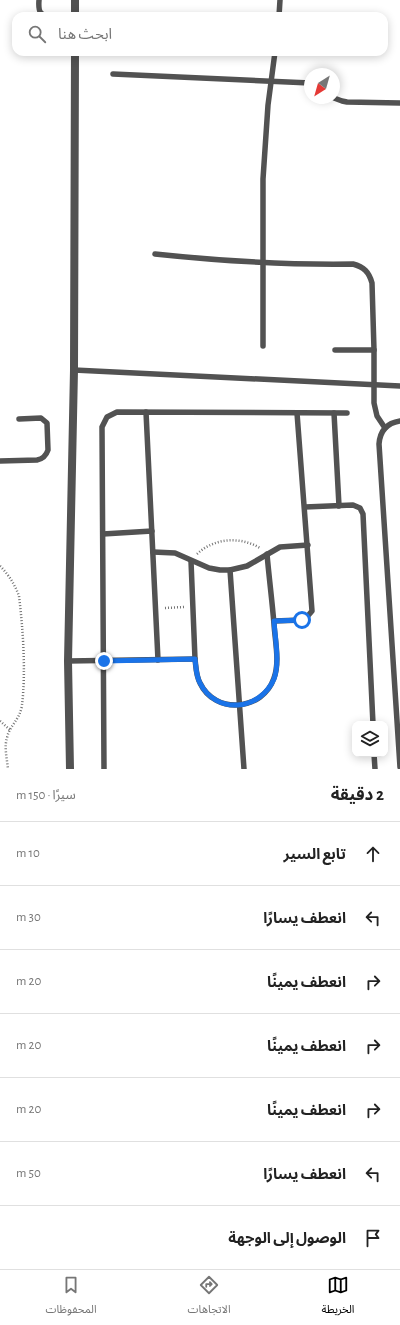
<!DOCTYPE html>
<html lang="ar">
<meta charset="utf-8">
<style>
:root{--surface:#fff;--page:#f2f2f2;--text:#222;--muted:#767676;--line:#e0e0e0;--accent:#000}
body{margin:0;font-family:"Alegreya Sans","Noto Sans Arabic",sans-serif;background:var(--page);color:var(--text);direction:rtl}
.controls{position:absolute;right:12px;bottom:12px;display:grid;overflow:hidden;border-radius:8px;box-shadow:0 2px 10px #0003}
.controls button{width:36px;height:36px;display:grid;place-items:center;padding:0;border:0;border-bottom:1px solid var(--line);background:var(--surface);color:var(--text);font:20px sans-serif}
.compass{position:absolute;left:304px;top:68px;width:36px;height:36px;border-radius:50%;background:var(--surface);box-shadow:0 2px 10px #0003;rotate:217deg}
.stop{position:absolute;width:12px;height:12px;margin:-9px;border:3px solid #1a73e8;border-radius:50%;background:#fff}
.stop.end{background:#1a73e8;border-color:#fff;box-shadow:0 1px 4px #0008}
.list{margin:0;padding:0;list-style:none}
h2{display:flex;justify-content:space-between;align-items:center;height:52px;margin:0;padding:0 16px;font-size:17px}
h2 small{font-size:13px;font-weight:400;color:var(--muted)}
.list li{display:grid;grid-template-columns:26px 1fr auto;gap:12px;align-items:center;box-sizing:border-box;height:64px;padding:0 16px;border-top:1px solid var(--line)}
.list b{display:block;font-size:15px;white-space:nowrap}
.list em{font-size:13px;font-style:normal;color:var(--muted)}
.icon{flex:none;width:22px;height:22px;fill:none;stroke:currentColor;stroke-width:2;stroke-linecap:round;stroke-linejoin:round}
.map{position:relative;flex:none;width:400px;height:769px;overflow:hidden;direction:ltr}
.search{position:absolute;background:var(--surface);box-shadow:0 2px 10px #0003;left:12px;right:12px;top:12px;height:44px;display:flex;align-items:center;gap:10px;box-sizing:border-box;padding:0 14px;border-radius:12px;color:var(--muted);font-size:15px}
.sheet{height:500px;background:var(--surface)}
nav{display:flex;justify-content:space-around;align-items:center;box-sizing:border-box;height:56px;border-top:1px solid var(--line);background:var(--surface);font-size:11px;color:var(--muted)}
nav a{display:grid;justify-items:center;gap:2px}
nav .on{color:var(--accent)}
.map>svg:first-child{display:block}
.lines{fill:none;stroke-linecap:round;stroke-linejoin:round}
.path{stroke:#747474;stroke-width:2.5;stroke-dasharray:1 2;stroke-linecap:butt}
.service{stroke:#525252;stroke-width:5.5}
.minor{stroke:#525252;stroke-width:8}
.route{stroke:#1a73e8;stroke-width:5}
</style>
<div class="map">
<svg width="400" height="769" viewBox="0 0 400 769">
<rect width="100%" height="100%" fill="#fff"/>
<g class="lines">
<g class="path">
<path d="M 197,554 C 214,538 240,536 260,548"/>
<path d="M 0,566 C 9,575 15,585 19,596 C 23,629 26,672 22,705 C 20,720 9,726 7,738 C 4,747 7,759 8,769"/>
<polyline points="165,608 184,607"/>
<polyline points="0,721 10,730"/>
</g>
<g class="service">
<path d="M 39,0 C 38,13 40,16 53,16"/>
<polyline points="279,16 280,0"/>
<polyline points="113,74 310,83"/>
<polyline points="334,98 342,101 347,102 400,103"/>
<path d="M 155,254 C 221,261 287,265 353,264 C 364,267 369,272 372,283 L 374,350 L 374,403 L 377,416 L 385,428"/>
<polyline points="263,346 263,179 268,105 275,52"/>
<polyline points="335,350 374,350"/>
<polyline points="74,370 400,386"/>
<polyline points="146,412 158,660"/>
<polyline points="334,413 339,506"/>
<path d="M 400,421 C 387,423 380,431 379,444 L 400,767"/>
<path d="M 0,461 L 37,460 C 43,459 46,456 48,450 L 47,423 L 41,418 L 19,419"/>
<polyline points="305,507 353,505 360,508 363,514 373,724"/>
<polyline points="103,534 152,531"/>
<polyline points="153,552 175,553 209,568 220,570 230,570 247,566 280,547 308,545"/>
<path d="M 191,561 L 195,659 C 196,667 196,676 200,683 C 215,715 263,711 274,678 C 280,662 275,641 274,624 C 272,600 269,577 267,554"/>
<polyline points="230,570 244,769"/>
<polyline points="274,621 302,620 306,618 312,611 297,413"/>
<polyline points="68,661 195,659"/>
<polyline points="374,754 375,769"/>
<polyline points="104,769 102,427 107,417 117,412 347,413"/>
</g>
<g class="minor">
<polyline points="75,16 75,0"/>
<polyline points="70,769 68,661 74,370 75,52"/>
</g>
</g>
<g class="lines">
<path class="route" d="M 104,661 L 195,659 C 196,667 196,676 200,683 C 216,715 260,711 274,679 C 280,663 275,638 274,621 L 302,620"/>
</g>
</svg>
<div class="controls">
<button><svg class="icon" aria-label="layers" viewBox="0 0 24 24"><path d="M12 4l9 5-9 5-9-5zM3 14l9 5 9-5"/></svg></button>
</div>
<svg class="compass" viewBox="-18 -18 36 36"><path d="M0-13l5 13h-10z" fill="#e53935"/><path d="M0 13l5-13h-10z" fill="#767676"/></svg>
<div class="stop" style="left:302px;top:620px"></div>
<div class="stop end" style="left:104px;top:661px"></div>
<div class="search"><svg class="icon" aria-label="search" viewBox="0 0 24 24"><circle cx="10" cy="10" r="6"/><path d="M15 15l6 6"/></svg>ابحث هنا</div>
</div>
<section class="sheet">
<h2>2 دقيقة<small>سيرًا · 150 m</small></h2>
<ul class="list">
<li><svg class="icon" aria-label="ahead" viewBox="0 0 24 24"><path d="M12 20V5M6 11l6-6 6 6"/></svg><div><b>تابع السير</b></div><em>10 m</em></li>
<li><svg class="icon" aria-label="left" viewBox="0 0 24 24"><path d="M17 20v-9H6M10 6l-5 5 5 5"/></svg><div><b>انعطف يسارًا</b></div><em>30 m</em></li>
<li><svg class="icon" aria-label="right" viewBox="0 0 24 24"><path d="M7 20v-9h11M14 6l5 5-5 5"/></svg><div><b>انعطف يمينًا</b></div><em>20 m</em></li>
<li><svg class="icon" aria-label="right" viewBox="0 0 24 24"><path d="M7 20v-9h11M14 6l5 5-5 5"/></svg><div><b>انعطف يمينًا</b></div><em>20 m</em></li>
<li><svg class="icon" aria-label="right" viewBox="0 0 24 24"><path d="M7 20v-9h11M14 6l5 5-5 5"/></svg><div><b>انعطف يمينًا</b></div><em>20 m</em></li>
<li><svg class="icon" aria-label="left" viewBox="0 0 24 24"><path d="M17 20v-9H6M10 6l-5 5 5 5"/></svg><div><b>انعطف يسارًا</b></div><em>50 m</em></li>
<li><svg class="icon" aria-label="arrive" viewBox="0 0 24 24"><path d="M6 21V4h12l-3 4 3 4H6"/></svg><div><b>الوصول إلى الوجهة</b></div></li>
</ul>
</section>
<nav>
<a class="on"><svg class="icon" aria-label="map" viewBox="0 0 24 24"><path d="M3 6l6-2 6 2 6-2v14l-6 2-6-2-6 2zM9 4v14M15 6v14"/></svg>الخريطة</a>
<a><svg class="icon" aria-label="directions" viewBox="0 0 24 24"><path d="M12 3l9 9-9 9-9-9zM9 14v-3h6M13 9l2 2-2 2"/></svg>الاتجاهات</a>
<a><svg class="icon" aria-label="saved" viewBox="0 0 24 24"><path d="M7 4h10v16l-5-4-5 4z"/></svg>المحفوظات</a>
</nav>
